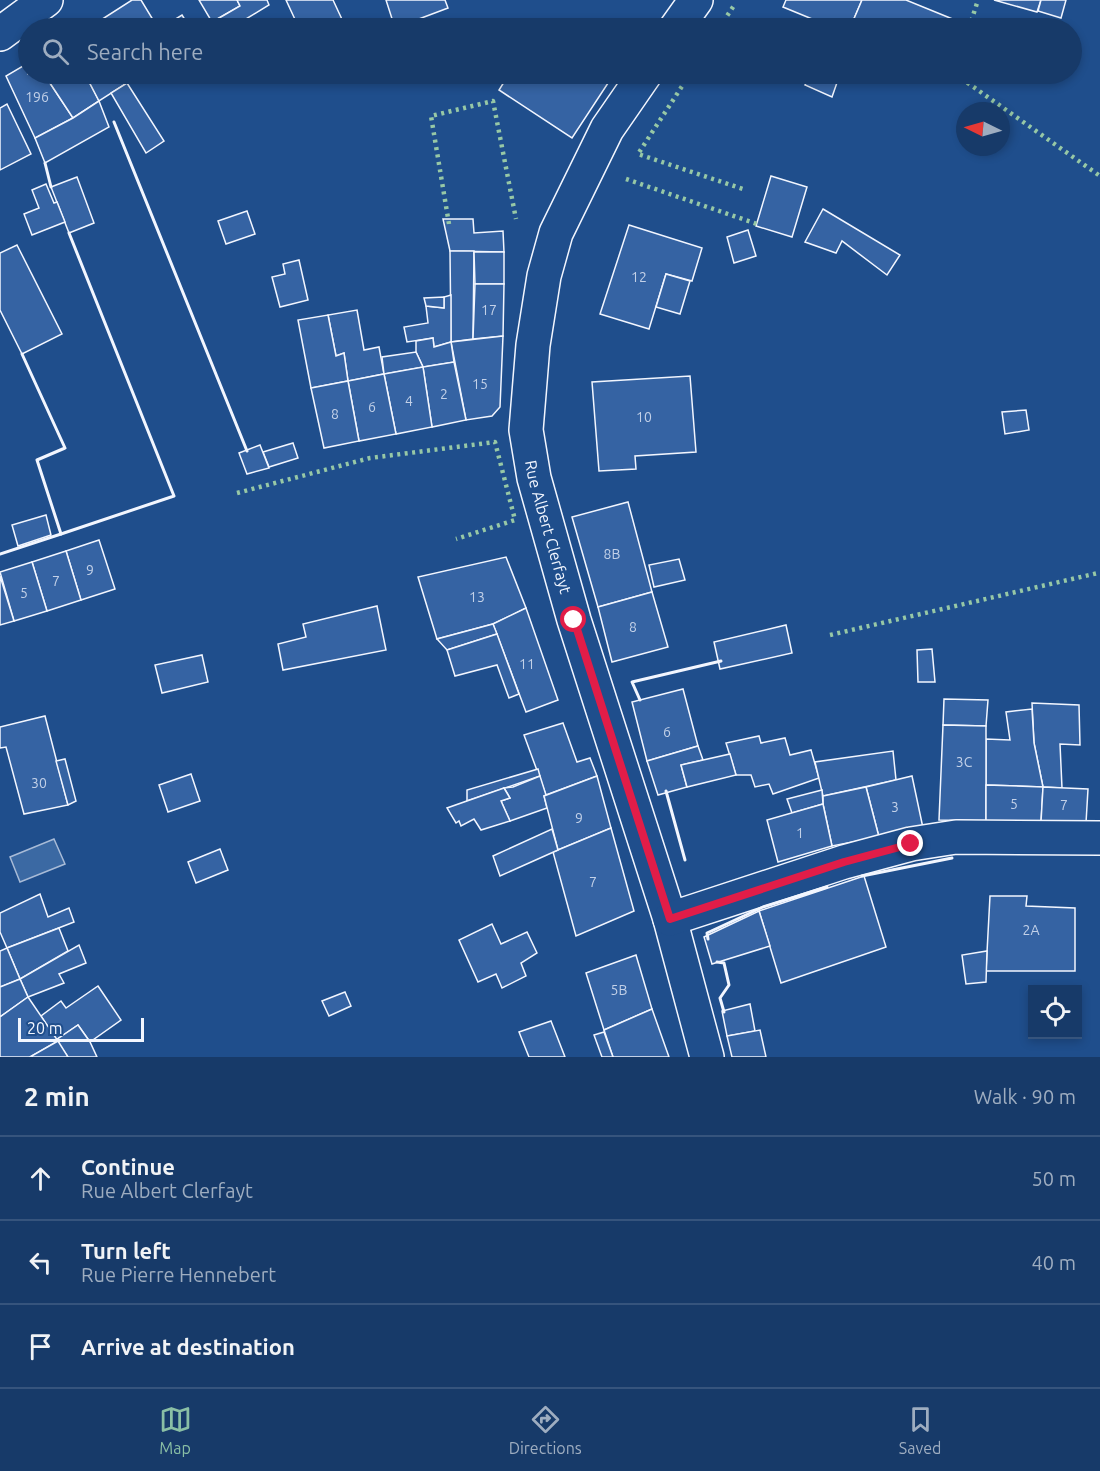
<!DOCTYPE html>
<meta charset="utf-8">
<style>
:root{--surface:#173a69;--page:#20416f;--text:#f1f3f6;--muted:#9eadc0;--line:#36547d;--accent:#8abfa5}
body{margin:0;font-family:Ubuntu,sans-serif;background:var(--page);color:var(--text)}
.controls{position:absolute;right:18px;bottom:18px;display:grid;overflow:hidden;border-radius:0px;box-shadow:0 3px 9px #0003}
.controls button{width:54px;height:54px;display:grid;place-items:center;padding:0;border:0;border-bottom:2px solid var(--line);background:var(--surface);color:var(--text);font:30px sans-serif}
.compass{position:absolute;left:956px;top:102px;width:54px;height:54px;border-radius:50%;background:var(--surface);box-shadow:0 3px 9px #0003;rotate:275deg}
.scale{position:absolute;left:18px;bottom:15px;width:126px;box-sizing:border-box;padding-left:6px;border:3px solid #f2f6ff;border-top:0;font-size:16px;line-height:21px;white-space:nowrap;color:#f2f6ff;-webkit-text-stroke:4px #1f4e8c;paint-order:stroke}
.stop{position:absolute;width:18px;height:18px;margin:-14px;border:4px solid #e11d48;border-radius:50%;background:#fff}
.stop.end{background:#e11d48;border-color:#fff;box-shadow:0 2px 6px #0008}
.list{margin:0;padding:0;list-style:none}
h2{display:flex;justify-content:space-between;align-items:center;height:78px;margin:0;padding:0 24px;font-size:26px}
h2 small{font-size:20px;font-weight:400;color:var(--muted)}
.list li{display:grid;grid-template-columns:39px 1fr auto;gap:18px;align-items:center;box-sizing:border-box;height:84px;padding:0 24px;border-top:2px solid var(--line)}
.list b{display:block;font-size:22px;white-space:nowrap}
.list p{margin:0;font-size:20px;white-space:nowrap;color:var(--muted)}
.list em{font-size:20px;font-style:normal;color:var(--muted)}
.icon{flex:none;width:33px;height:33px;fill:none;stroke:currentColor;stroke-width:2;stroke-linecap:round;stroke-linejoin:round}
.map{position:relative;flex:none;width:1100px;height:1057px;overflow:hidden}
.search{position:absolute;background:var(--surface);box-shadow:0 3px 9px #0003;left:18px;right:18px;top:18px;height:66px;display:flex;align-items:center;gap:15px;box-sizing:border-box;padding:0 21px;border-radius:33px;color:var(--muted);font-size:22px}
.sheet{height:330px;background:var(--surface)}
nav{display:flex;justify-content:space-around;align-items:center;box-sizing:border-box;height:84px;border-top:2px solid var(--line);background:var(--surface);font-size:16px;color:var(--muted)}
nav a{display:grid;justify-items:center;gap:3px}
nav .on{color:var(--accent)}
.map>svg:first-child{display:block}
.water{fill:#3b69a3;stroke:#a8bbd7;stroke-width:1.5}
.building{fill:#3563a3;stroke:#f2f6ff;stroke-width:1.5}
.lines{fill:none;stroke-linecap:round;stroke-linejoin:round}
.minor-casing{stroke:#f2f6ff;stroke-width:36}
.primary-casing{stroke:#f2f6ff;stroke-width:36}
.minor{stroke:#1f4e8c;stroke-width:33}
.primary{stroke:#1f4e8c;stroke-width:33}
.hedge{stroke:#97c8a6;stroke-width:4.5;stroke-dasharray:3 4.5;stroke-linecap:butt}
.wall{stroke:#f2f6ff;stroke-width:3}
.route{stroke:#e11d48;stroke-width:8}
.labels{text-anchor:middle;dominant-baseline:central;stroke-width:4.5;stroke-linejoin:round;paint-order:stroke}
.number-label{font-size:14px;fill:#c3d1e8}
.street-label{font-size:16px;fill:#f2f6ff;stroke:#1f4e8c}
</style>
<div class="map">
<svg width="1100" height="1057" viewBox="0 0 1100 1057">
<rect width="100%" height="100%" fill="#1f4e8c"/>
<polygon class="water" points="54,839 65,864 20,882 10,857"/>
<g class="building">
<polygon points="132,0 141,0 158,28 95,28 93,25"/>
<polygon points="199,0 237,0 240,6 212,22"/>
<polygon points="237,0 267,0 269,5 231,28 220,28 214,21 240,6"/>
<polygon points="286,0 333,0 346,28 299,28"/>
<polygon points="386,0 445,0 448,8 395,28"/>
<polygon points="786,0 862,0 850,28 834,28 783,7"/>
<polygon points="862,0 906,0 955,20 952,28 850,28"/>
<polygon points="994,0 1041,0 1037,12"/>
<polygon points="1041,0 1066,0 1061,18 1038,11"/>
<polygon points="182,15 190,28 172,28 169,23"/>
<polygon points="28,63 28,74 44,74 73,118 35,138 6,76"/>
<polygon points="44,74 85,74 99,101 73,118"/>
<polygon points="85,74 122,74 127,83 99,101"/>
<polygon points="509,74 614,74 572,138 499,90"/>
<polygon points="811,74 840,74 832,97 805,85"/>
<polygon points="127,83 164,141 146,153 111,93"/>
<polygon points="99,101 109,127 45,163 35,138 73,118"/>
<polygon points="7,104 31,154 0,170 0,108"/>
<polygon points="771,176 807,187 792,237 756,226"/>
<polygon points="77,177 94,223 69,233 51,187"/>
<polygon points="46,184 54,203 57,202 65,222 32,235 24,214 39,208 32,190"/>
<polygon points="823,209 900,255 887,275 842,241 836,253 805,242"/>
<polygon points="247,211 255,234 226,244 218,221"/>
<polygon points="443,219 473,219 474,233 503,231 504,252 450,251"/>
<polygon points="629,225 702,248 692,281 666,274 649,329 600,314"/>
<polygon points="748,230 756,256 734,263 727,237"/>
<polygon points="17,245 62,334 22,354 0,310 0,253"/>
<polygon points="450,251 474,251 473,339 451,342"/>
<polygon points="474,252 504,252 504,284 475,284"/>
<polygon points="299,260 308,300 280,307 272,277 285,274 283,264"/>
<polygon points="666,274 690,281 680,314 656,307"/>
<polygon points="475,284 504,284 503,336 473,339"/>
<polygon points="451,295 451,342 434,347 433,338 407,342 404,327 428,323 426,306 444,308 444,297"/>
<polygon points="444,297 444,308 426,306 424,298"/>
<polygon points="357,310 364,350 379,347 384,374 348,381 344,353 336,356 328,315"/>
<polygon points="328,315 336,356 344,353 348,381 311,388 298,320"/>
<polygon points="503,336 500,407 492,416 466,420 451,342"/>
<polygon points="433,338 434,347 451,342 454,362 423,367 416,352 416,341"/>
<polygon points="416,352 423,367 384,374 382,357"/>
<polygon points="454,362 466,420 432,427 423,367"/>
<polygon points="423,367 432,427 396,434 384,374"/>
<polygon points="384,374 396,434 359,441 348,381"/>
<polygon points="690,376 696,452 635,456 636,469 599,471 592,382"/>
<polygon points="348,381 359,441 324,448 311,388"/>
<polygon points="1026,410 1029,430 1005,434 1002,412"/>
<polygon points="293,443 298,458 269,467 263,452"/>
<polygon points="260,445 269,468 247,474 239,453"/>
<polygon points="628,502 652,592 598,607 572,517"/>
<polygon points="46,515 51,535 18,546 12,525"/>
<polygon points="99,540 115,589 81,600 66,551"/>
<polygon points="66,551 81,600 47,611 32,562"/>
<polygon points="506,557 526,608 493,624 437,639 418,577"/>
<polygon points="679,559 685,580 654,587 649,565"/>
<polygon points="32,562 47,611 14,621 0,572"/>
<polygon points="0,576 14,621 0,625"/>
<polygon points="652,592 668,647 612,662 598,607"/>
<polygon points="377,606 386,650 283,670 278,644 306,637 303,624"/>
<polygon points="526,608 558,700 526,712 493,624"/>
<polygon points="493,624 497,634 447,650 437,639"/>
<polygon points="786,625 792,653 720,669 714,642"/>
<polygon points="497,634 519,694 509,698 497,665 455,676 447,650"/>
<polygon points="932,649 935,682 918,682 917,650"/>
<polygon points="202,655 208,682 162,693 155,665"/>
<polygon points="683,689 698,746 647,761 632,702"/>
<polygon points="944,699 988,700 986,726 943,725"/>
<polygon points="1032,703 1079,705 1080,745 1060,744 1062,788 1043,787 1034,743"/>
<polygon points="1032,709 1034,743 1043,787 986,785 986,739 1010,740 1006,712"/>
<polygon points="45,716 68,805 24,814 6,747 0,748 0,727"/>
<polygon points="563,723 577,762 590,758 597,776 546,795 524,735"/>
<polygon points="943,725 986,726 986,821 939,820"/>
<polygon points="759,736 761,743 785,738 790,755 811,750 819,778 773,794 769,784 755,787 751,775 736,775 726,743"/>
<polygon points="698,746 703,760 681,765 687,787 658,795 647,761"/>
<polygon points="893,751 896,780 823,796 815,762"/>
<polygon points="730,754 736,775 687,787 681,765"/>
<polygon points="65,759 76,801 68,805 56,761"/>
<polygon points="538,769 540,776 467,801 467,790"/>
<polygon points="191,774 200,801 168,812 159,785"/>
<polygon points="540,776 546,795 544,796 547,808 510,821 501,801 510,798 504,788 513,787"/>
<polygon points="597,776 611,828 558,850 544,796"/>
<polygon points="912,776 923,828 879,837 866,787"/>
<polygon points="986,785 1043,787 1041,822 986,821"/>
<polygon points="866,787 879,837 832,846 823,804 823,796"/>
<polygon points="1043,787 1088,789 1086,823 1041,822"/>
<polygon points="504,788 510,798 501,801 510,821 481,830 474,819 461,826 459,821 456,823 447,808"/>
<polygon points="822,790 823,804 792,813 787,799"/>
<polygon points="823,804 832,846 778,862 767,820"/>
<polygon points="611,828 634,911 576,936 553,852"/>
<polygon points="552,829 558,850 500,876 493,856"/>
<polygon points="220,849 228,870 196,883 188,862"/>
<polygon points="864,876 886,947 781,983 759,911"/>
<polygon points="40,894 48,917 69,908 74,922 7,948 0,932 0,913"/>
<polygon points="990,896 1027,896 1026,906 1075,908 1075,971 986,971"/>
<polygon points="759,911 770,946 712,964 704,937"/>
<polygon points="492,924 501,944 527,932 537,953 521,963 526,976 502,988 496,974 478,982 459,940"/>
<polygon points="59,928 68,951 20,979 7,948"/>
<polygon points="79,945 86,963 59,974 64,983 28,997 20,979"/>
<polygon points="7,948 20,979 0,987 0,951"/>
<polygon points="987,951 986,982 966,984 962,955"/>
<polygon points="636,955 652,1009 604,1030 586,973"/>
<polygon points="20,979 28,997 0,1017 0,987"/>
<polygon points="98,986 121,1020 90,1042 78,1025 56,1040 41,1016 61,1001 66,1008"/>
<polygon points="345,992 351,1006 329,1016 322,1001"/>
<polygon points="28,997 58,1041 30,1057 0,1057 0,1017"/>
<polygon points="750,1004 755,1031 727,1036 722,1011"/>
<polygon points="652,1009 669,1057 613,1057 604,1030"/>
<polygon points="551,1021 565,1057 529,1057 519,1032"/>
<polygon points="78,1025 90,1042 97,1057 68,1057 56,1040"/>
<polygon points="760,1030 766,1057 732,1057 727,1036"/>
<polygon points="604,1032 613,1057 602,1057 594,1035"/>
<polygon points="58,1041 68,1057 30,1057"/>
</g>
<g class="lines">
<defs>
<g id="minor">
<polyline points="676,28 696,0"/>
<path id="s1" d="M 645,74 L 607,129 L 556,233 L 544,276 L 533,345 L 526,430 L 534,478 L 574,620 L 670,919 L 707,1057"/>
<polyline points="670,919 844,862 911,844 956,837 1100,838"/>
</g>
<polyline id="primary" points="0,34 46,0"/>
</defs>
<use href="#minor" class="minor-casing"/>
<use href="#primary" class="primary-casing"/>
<use href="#minor" class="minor"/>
<use href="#primary" class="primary"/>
<g class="hedge">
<polyline points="719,28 735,4"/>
<polyline points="969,28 978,0"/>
<polyline points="690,74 638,154 743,189"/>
<polyline points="955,74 1100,176"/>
<polyline points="626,179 760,225"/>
<polyline points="449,224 431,116 493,101 516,219"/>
<polyline points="237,493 370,458 495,442 515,520 456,539"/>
<polyline points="830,635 1098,573"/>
</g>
<g class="wall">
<polyline points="114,122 247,451"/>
<polyline points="45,163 51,187"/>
<polyline points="22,354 65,448 37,460 61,534 174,496 69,233"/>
<polyline points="0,554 61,534"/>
<polyline points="640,700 632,682 721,661"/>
<polyline points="666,791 685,860"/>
<polyline points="862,876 952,858"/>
<polyline points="708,939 707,933 763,907 827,887"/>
<polyline points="717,962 724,963 729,985 720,998 724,1012"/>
</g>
</g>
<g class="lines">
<polyline class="route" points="574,620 670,919 844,862 911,844"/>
</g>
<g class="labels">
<g class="number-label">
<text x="37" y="97">196</text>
<text x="639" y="277">12</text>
<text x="489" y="310">17</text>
<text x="480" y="384">15</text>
<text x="444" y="394">2</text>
<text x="409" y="401">4</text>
<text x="372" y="407">6</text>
<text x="335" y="414">8</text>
<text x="644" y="417">10</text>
<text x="612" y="554">8B</text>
<text x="90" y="570">9</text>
<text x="56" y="581">7</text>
<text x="24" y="593">5</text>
<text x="477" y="597">13</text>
<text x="633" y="627">8</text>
<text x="527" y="664">11</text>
<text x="667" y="732">6</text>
<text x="964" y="762">3C</text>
<text x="39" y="783">30</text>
<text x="1014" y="804">5</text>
<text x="1064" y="805">7</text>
<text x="895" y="807">3</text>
<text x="579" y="818">9</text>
<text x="800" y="833">1</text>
<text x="593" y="882">7</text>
<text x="1031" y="930">2A</text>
<text x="619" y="990">5B</text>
</g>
<g class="street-label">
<text stroke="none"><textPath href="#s1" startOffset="482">Rue Albert Clerfayt</textPath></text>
</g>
</g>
</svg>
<div class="controls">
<button><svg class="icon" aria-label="locate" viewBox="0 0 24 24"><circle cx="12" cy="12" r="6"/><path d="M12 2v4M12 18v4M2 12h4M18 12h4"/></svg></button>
</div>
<svg class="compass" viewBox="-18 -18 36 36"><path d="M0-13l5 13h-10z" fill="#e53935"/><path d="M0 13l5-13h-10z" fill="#9eadc0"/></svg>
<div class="scale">20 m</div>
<div class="stop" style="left:574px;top:620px"></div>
<div class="stop end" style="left:911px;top:844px"></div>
<div class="search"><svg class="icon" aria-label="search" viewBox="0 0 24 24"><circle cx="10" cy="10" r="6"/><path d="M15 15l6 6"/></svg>Search here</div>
</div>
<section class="sheet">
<h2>2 min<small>Walk · 90 m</small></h2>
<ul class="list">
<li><svg class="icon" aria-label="ahead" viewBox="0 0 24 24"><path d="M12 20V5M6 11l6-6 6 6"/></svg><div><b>Continue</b><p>Rue Albert Clerfayt</p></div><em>50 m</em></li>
<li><svg class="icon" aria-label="left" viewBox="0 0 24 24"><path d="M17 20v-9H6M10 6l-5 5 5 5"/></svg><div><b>Turn left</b><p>Rue Pierre Hennebert</p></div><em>40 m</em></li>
<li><svg class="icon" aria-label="arrive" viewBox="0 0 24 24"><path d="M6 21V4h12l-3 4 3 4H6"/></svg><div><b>Arrive at destination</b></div></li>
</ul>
</section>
<nav>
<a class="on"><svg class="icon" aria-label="map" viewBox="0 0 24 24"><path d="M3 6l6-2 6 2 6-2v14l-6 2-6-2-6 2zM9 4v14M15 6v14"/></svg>Map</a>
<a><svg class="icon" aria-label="directions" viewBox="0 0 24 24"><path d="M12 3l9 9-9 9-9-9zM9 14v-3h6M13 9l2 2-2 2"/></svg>Directions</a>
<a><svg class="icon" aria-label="saved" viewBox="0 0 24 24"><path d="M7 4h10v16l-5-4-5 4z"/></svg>Saved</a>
</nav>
